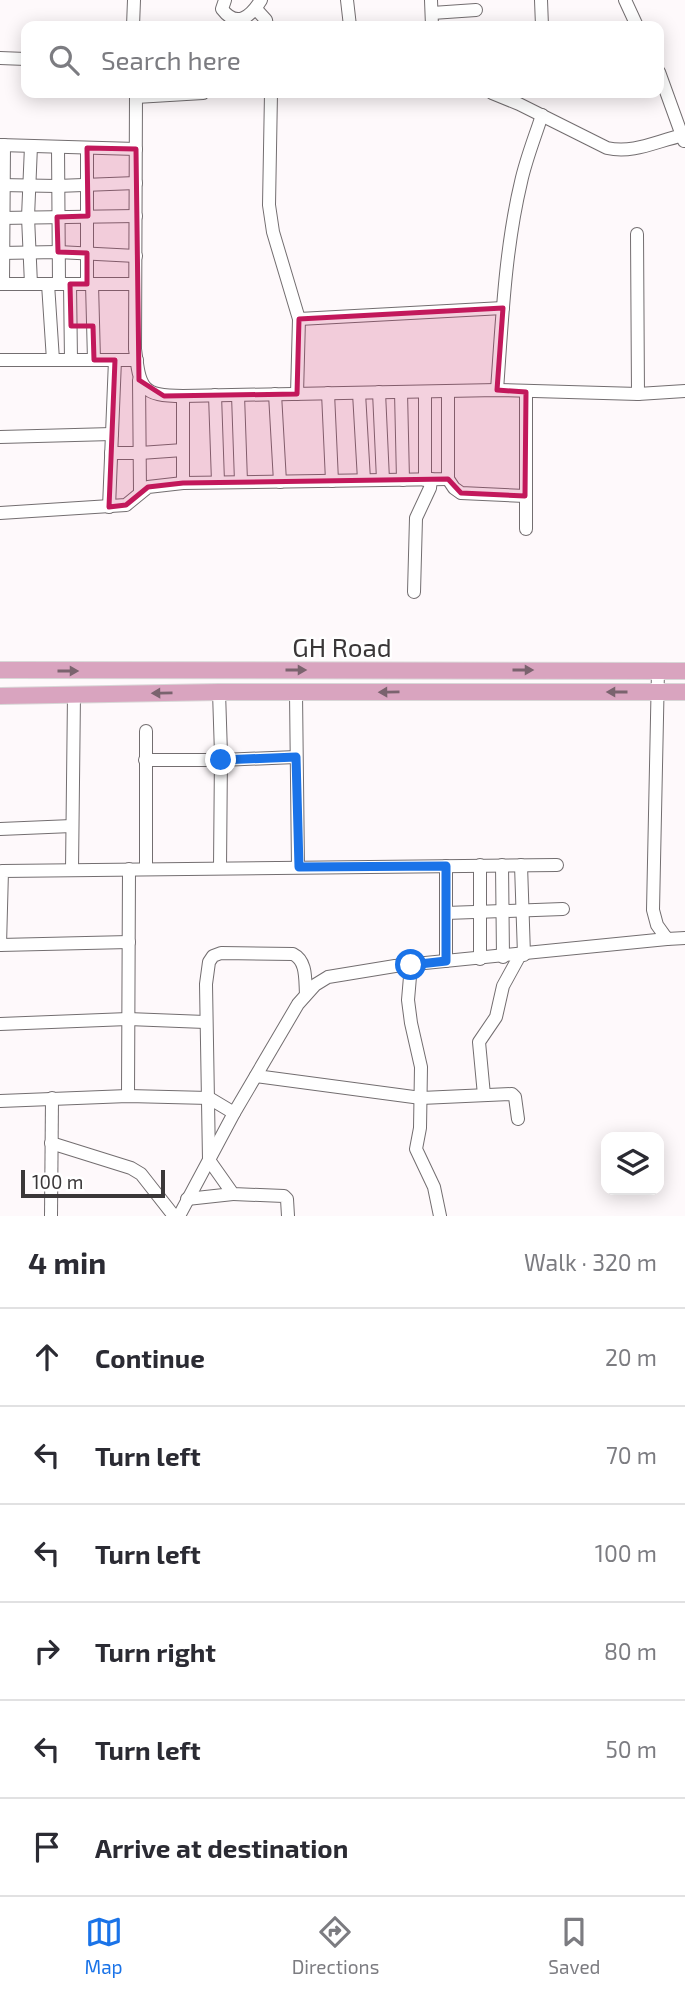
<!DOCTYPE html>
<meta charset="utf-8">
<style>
:root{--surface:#fff;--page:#f7f7f7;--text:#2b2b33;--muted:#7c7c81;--line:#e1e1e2;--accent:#1a73e8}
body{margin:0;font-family:"Exo 2",sans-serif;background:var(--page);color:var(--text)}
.controls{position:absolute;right:21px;bottom:21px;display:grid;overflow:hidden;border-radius:14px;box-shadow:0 4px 18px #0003}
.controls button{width:63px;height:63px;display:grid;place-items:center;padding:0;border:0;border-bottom:2px solid var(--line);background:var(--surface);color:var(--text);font:35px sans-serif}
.scale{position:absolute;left:21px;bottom:18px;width:144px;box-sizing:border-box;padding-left:7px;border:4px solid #3a3738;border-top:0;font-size:19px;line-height:24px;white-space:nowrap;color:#3a3738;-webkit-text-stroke:5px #fff;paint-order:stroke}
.stop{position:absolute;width:21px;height:21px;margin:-16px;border:5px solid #1a73e8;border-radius:50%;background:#fff}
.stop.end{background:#1a73e8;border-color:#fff;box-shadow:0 2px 7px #0008}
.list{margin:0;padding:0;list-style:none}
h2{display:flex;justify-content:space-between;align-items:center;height:91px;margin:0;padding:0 28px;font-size:30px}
h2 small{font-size:23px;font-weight:400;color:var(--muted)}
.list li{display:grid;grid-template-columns:46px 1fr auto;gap:21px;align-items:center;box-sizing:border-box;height:98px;padding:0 28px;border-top:2px solid var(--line)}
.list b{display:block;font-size:26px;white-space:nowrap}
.list em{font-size:23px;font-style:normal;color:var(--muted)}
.icon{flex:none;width:38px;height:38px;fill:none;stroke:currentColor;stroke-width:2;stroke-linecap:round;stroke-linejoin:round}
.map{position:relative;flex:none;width:685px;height:1216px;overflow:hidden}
.search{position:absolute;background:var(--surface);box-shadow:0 4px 18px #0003;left:21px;right:21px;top:21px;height:77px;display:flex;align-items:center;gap:18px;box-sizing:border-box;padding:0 24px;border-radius:14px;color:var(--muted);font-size:26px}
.sheet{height:679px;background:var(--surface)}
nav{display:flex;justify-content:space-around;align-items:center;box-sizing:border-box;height:98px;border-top:2px solid var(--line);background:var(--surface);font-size:19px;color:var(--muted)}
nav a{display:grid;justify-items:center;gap:4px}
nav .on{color:var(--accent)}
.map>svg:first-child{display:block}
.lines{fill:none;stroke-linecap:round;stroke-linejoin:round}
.minor-casing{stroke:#736e70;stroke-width:14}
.major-casing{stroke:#d8d7d7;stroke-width:18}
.minor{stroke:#fff;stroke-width:12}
.major{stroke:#d9a4bf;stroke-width:16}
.oneway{fill:#7a636e}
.route{stroke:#1a73e8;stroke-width:9}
.marked{fill:#c2185b;fill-opacity:0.2;stroke:#c2185b;stroke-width:5;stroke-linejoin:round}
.labels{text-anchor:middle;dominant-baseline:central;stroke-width:5;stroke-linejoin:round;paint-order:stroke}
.street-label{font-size:26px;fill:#3a3738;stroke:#fff}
</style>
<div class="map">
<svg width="685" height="1216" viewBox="0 0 685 1216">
<rect width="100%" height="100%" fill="#fef9fb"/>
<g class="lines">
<defs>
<g id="minor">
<path d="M 225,0 L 222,9 C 237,29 251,16 261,0"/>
<polyline points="347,0 350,26"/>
<polyline points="431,0 432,26"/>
<polyline points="541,0 542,26"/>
<polyline points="625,0 637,26"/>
<polyline points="256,9 266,20 267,26"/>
<polyline points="432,13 476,10"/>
<polyline points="133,26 134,0"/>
<polyline points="0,58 26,59"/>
<polyline points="659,72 684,141"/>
<path d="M 136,93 L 135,349 C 140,388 141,396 183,396 L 497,390 L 638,394 L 685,391"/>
<polyline points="271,93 269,205 273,232 299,319 297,394"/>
<path d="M 492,93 L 519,104 L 607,148 C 635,154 658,140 685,135"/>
<polyline points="136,97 203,93"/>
<polyline points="0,145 136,149"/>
<polyline points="58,147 59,284"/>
<polyline points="0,185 57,186 136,183"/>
<polyline points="0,218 136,216"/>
<polyline points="637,234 638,394"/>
<polyline points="0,253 58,252 136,256"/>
<polyline points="0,284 135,284"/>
<polyline points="3,284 4,145"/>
<polyline points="31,284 28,217 31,146"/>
<polyline points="48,284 53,360"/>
<polyline points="70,284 71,360"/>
<polyline points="87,284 87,148"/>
<polyline points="92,284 94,360"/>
<polyline points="299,319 503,308"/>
<polyline points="0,360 137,360"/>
<polyline points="139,380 140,491"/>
<path d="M 497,390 C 502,321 505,249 521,182 C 526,159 535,137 542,115"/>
<polyline points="379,392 383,480"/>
<polyline points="401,392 403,480"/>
<polyline points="425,392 425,480"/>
<polyline points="328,393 332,481"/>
<polyline points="359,393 364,480"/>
<polyline points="275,394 280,482"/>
<polyline points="215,395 218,482"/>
<polyline points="238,395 241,482"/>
<polyline points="0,437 112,434"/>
<polyline points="111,453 140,453 183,450"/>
<polyline points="448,479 454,488 461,493 525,496"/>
<polyline points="183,483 183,396"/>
<polyline points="109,507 115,360"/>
<polyline points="0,513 126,505 148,487 183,483 448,479 448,392"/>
<polyline points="526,529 526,392"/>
<polyline points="414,592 416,518 430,488 431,479"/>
<polyline points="658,670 653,910 657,925 667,939 685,938"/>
<polyline points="219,692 221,754 220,868"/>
<polyline points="296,693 298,867"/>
<polyline points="146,731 146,869"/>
<polyline points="145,760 221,760 296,757"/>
<polyline points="0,829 72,826"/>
<polyline points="502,865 503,957"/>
<polyline points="521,865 524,955"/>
<polyline points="72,870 74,694"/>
<polyline points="446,913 563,909"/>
<polyline points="0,945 2,871 557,865"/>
<polyline points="0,945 129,942"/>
<polyline points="480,959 480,865"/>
<polyline points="446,961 446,866"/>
<polyline points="411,965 408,1000 411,1023 421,1067 420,1128 416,1149 434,1187 440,1216"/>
<polyline points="0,1024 128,1019 205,1022"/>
<polyline points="256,1076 421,1098 512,1094 515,1097 518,1119"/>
<polyline points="484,1095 479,1042 496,1017 503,986 520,955"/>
<polyline points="128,1096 129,869"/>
<polyline points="0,1101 128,1096 209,1098 234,1113"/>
<polyline points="51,1143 131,1168 141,1174 174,1216"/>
<polyline points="187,1199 233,1194"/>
<polyline points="51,1216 52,1098"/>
<polyline points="179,1216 234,1113 298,1004 315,985 328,977 395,966 667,939"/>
<path d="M 288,1216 L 287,1199 L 284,1196 L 233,1194 L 209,1160 L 206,984 L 209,962 L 213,956 L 221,953 L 293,954 C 307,961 305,979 306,994"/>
</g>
<g id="major">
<polyline points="0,670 685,671"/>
<polyline points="0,696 219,692 685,692"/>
</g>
</defs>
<use href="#minor" class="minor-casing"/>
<use href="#major" class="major-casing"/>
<use href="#minor" class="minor"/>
<use href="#major" class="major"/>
</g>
<defs><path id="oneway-solid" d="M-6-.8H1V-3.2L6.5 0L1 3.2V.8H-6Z" transform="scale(1.75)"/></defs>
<g class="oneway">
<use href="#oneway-solid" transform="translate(296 670)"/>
<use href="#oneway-solid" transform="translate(523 670)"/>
<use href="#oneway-solid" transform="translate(68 671)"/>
<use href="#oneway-solid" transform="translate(389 692) rotate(179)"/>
<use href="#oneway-solid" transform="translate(617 692) rotate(-180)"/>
<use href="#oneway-solid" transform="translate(162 693) rotate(179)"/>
</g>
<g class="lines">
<polyline class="route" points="221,760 296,757 299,867 446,866 446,961 411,965"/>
</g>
<path class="marked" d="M 87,148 L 136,149 L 139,380 L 164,396 L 297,394 L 299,319 L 503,308 L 497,390 L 526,392 L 525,496 L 461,493 L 448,479 L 183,483 L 148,487 L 126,505 L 109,507 L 115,360 L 94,360 L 93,326 L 71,326 L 70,284 L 87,284 L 87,253 L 58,252 L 57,217 L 88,216 Z"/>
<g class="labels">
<g class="street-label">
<text x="342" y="646">GH Road</text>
</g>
</g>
</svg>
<div class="controls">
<button><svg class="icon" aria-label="layers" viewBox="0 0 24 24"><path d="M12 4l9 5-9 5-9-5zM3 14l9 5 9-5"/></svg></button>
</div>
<div class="scale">100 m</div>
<div class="stop" style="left:411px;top:965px"></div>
<div class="stop end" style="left:221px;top:760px"></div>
<div class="search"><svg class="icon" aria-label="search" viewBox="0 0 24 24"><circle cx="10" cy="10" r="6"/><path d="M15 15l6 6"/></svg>Search here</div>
</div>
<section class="sheet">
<h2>4 min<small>Walk · 320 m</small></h2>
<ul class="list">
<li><svg class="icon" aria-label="ahead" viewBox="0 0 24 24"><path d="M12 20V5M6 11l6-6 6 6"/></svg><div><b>Continue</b></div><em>20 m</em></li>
<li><svg class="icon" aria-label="left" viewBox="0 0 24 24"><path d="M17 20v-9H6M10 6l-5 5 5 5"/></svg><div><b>Turn left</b></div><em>70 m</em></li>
<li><svg class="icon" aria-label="left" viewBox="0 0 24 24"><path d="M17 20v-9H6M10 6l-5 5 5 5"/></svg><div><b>Turn left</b></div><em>100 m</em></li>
<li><svg class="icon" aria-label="right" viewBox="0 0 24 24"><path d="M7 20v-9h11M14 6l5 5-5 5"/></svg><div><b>Turn right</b></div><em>80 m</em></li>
<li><svg class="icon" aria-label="left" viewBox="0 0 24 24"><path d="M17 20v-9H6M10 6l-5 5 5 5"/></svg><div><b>Turn left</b></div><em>50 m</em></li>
<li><svg class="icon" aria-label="arrive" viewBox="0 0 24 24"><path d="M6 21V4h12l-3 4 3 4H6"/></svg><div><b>Arrive at destination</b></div></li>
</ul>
</section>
<nav>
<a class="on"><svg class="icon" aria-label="map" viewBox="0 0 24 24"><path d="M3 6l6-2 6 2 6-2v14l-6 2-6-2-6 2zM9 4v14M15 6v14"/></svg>Map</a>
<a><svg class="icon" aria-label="directions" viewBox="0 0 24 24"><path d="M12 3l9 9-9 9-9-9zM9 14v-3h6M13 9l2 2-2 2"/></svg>Directions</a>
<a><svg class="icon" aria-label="saved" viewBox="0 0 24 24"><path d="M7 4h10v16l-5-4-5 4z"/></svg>Saved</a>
</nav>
